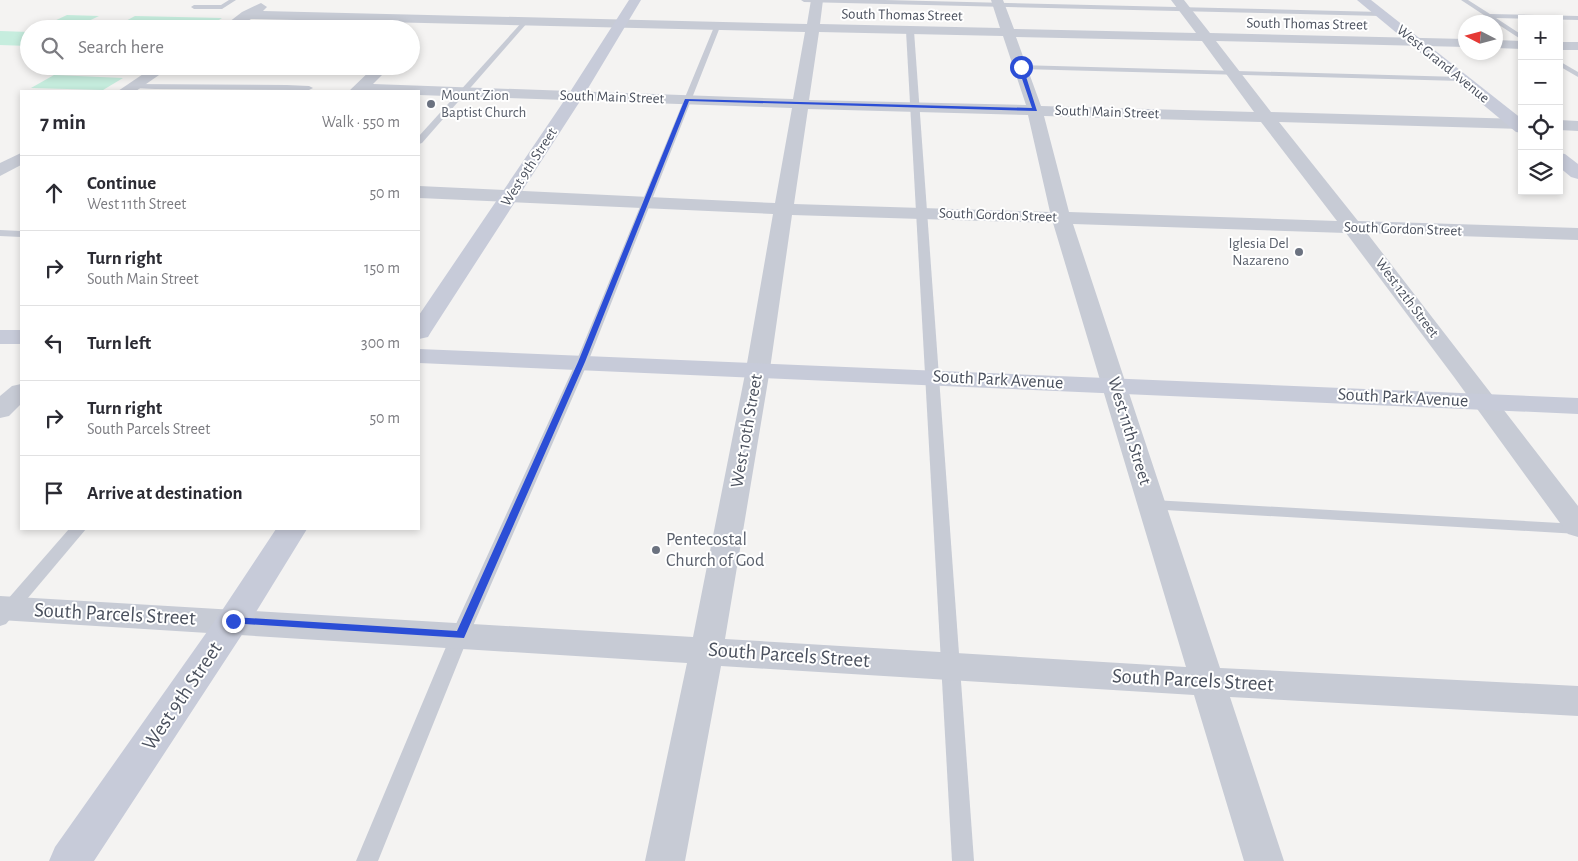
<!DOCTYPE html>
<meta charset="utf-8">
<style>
:root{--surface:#fff;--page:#f7f7f7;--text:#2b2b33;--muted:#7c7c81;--line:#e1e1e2}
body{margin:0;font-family:"Alegreya Sans",sans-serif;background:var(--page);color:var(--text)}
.controls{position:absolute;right:15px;top:15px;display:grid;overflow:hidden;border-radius:0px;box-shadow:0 2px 8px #0003}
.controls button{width:45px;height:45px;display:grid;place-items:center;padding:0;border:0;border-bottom:1px solid var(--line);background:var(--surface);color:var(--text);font:25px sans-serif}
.compass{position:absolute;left:1458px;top:15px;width:45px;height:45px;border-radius:50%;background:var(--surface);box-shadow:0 2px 8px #0003;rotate:276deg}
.stop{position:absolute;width:15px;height:15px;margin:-11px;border:4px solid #2b4ed6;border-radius:50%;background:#fff}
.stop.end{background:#2b4ed6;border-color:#fff;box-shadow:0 1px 5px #0008}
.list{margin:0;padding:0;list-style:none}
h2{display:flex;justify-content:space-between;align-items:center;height:65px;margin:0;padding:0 20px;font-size:21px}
h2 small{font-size:16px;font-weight:400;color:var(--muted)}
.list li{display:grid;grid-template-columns:32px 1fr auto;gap:15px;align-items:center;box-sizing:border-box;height:75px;padding:0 20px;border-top:1px solid var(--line)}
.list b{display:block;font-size:19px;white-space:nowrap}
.list p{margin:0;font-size:16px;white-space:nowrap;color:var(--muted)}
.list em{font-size:16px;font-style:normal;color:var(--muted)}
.icon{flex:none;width:28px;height:28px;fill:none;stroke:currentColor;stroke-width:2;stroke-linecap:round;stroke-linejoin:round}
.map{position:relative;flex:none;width:1578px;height:861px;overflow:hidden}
.search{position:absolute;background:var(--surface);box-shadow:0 2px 8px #0003;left:20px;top:20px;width:400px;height:55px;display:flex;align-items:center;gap:12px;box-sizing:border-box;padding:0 18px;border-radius:28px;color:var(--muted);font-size:19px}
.panel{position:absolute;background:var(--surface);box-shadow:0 2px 8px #0003;left:20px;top:90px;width:400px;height:440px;border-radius:0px}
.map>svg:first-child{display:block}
.green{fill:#c6edde}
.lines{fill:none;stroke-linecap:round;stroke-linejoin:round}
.lane{fill:#c7cbd5;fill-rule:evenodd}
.street{fill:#c7cbd5;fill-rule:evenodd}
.secondary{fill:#c7cbd9;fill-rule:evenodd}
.route{fill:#2b4ed6}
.worship-dot{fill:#6b7280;stroke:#fff;stroke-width:2}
.labels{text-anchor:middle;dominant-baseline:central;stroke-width:4;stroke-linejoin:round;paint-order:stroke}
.far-street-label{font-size:15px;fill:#4b515e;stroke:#fff}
.far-worship-label{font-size:15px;fill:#5b616d;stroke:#fff;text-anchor:start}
.street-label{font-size:18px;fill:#4b515e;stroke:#fff}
.worship-label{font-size:18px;fill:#5b616d;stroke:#fff;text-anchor:start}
.near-street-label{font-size:21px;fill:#4b515e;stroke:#fff}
</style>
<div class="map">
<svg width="1578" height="861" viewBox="0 0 1578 861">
<rect width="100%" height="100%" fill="#f4f3f2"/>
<g class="green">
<polygon points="67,15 99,16 72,29 52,29 63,23 50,23"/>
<polygon points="135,16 222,18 205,29 111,29"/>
<polygon points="0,31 29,32 29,46 0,45"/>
<polygon points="54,75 123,78 103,90 31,88"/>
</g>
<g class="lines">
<g class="lane">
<polygon points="229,0 236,0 222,9 194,9 191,7 194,5 221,5"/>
<polygon points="801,0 885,0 1381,12 1384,14 1381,16 804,2"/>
<polygon points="1461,0 1468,0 1490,14 1578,16 1578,20 1496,18 1522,35 1522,40"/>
<polygon points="523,21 528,22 422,143 419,144 419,136"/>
<polygon points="717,25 720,27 588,362 469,635 378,861 356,861 451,635 576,362 714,27"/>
<polygon points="910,29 914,31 974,861 952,861 906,31"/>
<polygon points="1559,61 1578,72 1578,77 1559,66"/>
<polygon points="1018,65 1461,77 1465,79 1461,81 1021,69 1017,67"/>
<polygon points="130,84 287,85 309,86 313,88 309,90 155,89 133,88 129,86"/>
<polygon points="0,230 21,231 21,237 0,236"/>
<polygon points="1153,500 1578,524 1578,534 1148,509 1145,505 1148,501"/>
<polygon points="69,529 86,529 6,624 0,626 0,608"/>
</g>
<g class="street">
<path d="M 811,0 L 823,0 L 820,24 L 1000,28 L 991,0 L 1003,0 L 1014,29 L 1196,33 L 1171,0 L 1184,0 L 1210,33 L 1466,39 L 1466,47 L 1216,41 L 1271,112 L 1522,119 L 1522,129 L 1279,122 L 1358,221 L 1578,228 L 1578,240 L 1367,233 L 1578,506 L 1578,537 L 1568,534 L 1454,377 L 1346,233 L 1073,224 L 1220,668 L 1578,686 L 1578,716 L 1230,697 L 1284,861 L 1244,861 L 1194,695 L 721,666 L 685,861 L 645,861 L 687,663 L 0,620 L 0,596 L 693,637 L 746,369 L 773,214 L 419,198 L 419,186 L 775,203 L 792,108 L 419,95 L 419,91 L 349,91 L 375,66 L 391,66 L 373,84 L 793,99 L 805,32 L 251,19 L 236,29 L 220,29 L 242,12 L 261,3 L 267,7 L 263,11 L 807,24 ZM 819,32 L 1003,36 L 1026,105 L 809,100 ZM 1016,37 L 1202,41 L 1254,112 L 1041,106 ZM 808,109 L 1028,115 L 1050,212 L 794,204 ZM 1044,116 L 1261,122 L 1337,221 L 1069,212 ZM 792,215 L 1053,223 L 1186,667 L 725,639 L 770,369 Z"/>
<polygon points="1496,40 1522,41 1522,49 1496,48"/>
<rect x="1559" y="42" width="19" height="8"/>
<polygon points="155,66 172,66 136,91 118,91"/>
<polygon points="1559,120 1578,121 1578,131 1559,130"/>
<polygon points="21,153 21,165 0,176 0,163"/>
<polygon points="21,384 21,404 9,416 0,418 0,396 12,386"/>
</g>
<g class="secondary">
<polygon points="629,0 641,0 584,95 431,332 428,337 419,339 419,315 568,95"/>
<polygon points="1357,0 1371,0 1522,119 1522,133 1516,132"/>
<polygon points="1559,153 1565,154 1578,164 1578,179 1571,177 1559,167"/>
<rect x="0" y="330" width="21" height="14"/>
<polygon points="419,349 1578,398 1578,414 419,363"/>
<polygon points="276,529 307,529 245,630 94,861 49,861 55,847 221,612"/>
</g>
</g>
<polygon class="route" points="1021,66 1023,67 1037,111 689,101 585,362 464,638 229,623 228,621 233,617 457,631 578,362 685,99 1032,108 1018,67"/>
<g class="worship-dot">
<circle cx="431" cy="104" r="5"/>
<circle cx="1299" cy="252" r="5"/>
<circle cx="656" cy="550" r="5"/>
</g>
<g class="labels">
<g class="far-street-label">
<text transform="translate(902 15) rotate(1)">South Thomas Street</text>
<text transform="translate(1307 24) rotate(1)">South Thomas Street</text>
<text transform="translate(1443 64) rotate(39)">West Grand Avenue</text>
<text transform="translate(612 97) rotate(2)">South Main Street</text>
<text transform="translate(1107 112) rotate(2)">South Main Street</text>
<text transform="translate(529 167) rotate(-57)">West 9th Street</text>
<text transform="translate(998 215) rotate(2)">South Gordon Street</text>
<text transform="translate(1403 229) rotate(2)">South Gordon Street</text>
<text transform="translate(1407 298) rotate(53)">West 12th Street</text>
</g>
<g class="far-worship-label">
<text x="441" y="95">Mount Zion<tspan x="441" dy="17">Baptist Church</tspan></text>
<text x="1289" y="243" text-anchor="end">Iglesia Del<tspan x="1289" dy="17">Nazareno</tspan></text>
</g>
<g class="street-label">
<text transform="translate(998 380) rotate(3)">South Park Avenue</text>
<text transform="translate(1403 398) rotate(3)">South Park Avenue</text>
<text transform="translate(747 431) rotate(-80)">West 10th Street</text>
<text transform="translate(1129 431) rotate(73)">West 11th Street</text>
</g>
<g class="worship-label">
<text x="666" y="540">Pentecostal<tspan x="666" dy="21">Church of God</tspan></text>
</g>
<g class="near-street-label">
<text transform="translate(115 614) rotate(3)">South Parcels Street</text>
<text transform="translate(789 655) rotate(4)">South Parcels Street</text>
<text transform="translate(1193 680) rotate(3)">South Parcels Street</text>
<text transform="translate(182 696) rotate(-56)">West 9th Street</text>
</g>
</g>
</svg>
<div class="controls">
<button>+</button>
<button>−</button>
<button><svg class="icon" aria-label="locate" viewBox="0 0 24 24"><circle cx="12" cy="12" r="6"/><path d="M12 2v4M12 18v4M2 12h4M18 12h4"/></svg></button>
<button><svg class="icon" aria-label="layers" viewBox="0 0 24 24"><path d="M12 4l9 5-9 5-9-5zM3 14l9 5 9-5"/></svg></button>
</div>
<svg class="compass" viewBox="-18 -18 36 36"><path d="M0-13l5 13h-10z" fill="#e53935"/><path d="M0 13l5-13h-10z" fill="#7c7c81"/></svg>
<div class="stop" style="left:1021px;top:67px"></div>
<div class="stop end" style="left:233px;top:621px"></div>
<div class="search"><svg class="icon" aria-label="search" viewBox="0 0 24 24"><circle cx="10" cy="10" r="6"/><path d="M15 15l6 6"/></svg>Search here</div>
<section class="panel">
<h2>7 min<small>Walk · 550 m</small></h2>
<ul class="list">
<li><svg class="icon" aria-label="ahead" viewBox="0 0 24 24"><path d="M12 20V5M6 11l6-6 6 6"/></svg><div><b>Continue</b><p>West 11th Street</p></div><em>50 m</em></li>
<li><svg class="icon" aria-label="right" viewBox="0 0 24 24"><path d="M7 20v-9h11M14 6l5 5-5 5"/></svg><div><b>Turn right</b><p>South Main Street</p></div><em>150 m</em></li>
<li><svg class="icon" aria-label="left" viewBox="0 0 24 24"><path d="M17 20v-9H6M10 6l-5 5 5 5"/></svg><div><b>Turn left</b></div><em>300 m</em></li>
<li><svg class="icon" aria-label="right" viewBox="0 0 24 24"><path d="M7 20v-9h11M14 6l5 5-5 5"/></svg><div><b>Turn right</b><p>South Parcels Street</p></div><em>50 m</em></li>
<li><svg class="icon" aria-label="arrive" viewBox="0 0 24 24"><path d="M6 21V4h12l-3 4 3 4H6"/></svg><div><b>Arrive at destination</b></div></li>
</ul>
</section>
</div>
